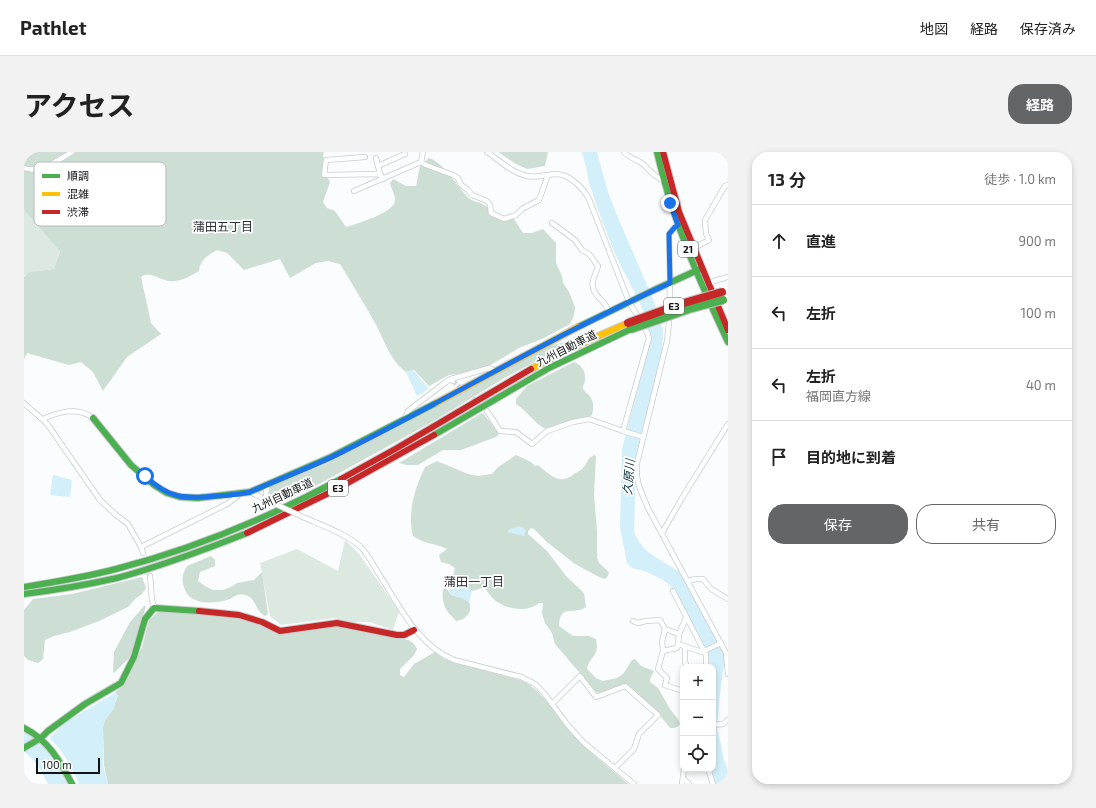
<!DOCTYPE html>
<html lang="ja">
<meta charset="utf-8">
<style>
:root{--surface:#fff;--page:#f2f2f2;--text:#222;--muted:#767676;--line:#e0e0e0;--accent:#636567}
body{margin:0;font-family:"Exo 2","Noto Sans JP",sans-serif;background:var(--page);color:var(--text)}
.controls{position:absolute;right:12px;bottom:12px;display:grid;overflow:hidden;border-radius:8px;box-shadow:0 2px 6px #0003}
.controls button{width:36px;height:36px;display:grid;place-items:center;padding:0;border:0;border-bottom:1px solid var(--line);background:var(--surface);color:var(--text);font:20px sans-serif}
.scale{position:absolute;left:12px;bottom:10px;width:64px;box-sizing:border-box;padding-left:4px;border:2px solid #111316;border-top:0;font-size:11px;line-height:14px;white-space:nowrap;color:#111316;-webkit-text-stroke:3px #fff;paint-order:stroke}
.stop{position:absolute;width:12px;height:12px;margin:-9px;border:3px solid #1a73e8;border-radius:50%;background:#fff}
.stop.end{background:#1a73e8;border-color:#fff;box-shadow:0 1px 4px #0008}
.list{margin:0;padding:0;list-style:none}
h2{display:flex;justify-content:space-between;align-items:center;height:52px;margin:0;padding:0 16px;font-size:17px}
h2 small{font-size:13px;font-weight:400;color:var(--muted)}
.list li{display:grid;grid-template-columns:26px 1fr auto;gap:12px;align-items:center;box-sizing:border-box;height:72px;padding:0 16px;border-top:1px solid var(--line)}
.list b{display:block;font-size:15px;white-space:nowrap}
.list p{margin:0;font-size:13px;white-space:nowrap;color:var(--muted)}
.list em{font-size:13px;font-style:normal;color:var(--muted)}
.actions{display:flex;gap:8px;padding:12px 16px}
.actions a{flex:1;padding:9px 0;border:1px solid var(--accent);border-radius:16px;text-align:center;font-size:14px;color:var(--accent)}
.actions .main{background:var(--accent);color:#fff}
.icon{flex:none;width:22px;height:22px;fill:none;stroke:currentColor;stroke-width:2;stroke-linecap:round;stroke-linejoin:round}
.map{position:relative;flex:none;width:704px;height:632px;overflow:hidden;border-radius:16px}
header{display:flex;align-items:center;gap:24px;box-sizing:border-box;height:56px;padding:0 20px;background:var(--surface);border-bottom:1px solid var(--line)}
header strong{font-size:19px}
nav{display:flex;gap:22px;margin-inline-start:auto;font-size:14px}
.intro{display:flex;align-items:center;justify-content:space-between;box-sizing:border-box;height:96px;padding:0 24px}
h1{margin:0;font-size:28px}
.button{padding:10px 18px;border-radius:16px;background:var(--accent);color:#fff;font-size:14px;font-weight:700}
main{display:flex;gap:24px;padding:0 24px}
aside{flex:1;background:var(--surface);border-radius:16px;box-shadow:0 2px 6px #0003}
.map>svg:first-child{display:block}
.green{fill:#dbe9e1}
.forest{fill:#cddfd4}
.water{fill:#d2effa}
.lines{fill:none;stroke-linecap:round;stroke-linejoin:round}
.street-tunnel{stroke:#d7d9db;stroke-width:4.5;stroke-dasharray:4.5 2;stroke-linecap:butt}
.street-casing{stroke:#cbcccf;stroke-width:6}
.fast-casing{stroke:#cbcccf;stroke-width:8}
.slow-casing{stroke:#cbcccf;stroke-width:8}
.jam-casing{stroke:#cbcccf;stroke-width:8}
.street{stroke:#feffff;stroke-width:4.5}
.fast{stroke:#4caf50;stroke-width:6}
.slow{stroke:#ffc107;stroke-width:6}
.jam{stroke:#c62828;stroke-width:6}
.street-bridge-casing{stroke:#cbcccf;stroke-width:6;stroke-linecap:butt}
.fast-bridge-casing{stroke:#c6c1c3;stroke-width:10;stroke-linecap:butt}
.jam-bridge-casing{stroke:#c6c1c3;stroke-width:10;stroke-linecap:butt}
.street-bridge{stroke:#feffff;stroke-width:4.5}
.fast-bridge{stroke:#4caf50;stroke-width:8}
.jam-bridge{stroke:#c62828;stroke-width:8}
.route{stroke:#1a73e8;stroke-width:5}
.labels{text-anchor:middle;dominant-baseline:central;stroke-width:3.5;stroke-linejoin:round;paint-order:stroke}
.shield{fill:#fff;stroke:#585a5c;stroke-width:1}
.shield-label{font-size:10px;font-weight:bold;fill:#111316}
.street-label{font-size:11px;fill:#111316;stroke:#fff}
.neighbourhood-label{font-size:12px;fill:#2b2e36;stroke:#fff}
.water-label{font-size:12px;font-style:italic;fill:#0b303c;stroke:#fff}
.key{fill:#fff;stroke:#b8b8b9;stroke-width:1}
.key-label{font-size:11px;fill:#111316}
</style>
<header>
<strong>Pathlet</strong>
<nav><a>地図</a><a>経路</a><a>保存済み</a></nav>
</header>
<div class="intro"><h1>アクセス</h1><a class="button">経路</a></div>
<main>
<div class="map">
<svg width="704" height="632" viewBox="0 0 704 632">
<rect width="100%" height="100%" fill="#fafcfe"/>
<g class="green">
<polygon points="0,58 36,98 30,117 6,120 0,124"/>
<polygon points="321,388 335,402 375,459 369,478 346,470 327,470 310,466 257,473 246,464 236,411 273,397 314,419"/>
</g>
<g class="forest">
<path d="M 0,0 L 300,0 L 299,4 L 300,6 L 297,24 L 304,26 L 306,30 L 299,50 L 303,56 L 311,59 L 322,75 C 333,72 369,61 371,49 C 372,44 367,37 366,31 L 369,27 L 382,34 L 392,34 L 396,14 L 405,6 C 422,12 432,35 446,47 C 450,50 456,50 460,53 C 473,61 474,64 490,67 L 499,81 L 508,81 L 519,77 L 532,91 L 532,111 L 538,124 L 539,131 L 545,140 L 551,155 L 550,163 L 546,172 L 518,187 L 497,195 L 456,219 L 425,223 L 405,234 L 390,218 L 382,220 C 365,207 361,189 351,171 C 340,151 328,132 316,112 L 304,109 L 292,111 L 266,126 L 256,107 L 220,118 L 203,101 L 193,98 C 184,103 176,108 175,119 C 165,125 153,132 141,128 C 132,126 126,119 117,125 L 127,171 L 137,182 L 103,205 L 79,239 L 69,220 L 57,210 L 45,213 L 3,201 L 0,207 L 0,125 L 5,120 L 30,117 L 36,99 L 0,58 Z"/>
<polygon points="474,0 524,0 521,14 503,17 492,12"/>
<polygon points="543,190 541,194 482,225 408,270 297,331 261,349 250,346 245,341 246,335 302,312 506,203 528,193"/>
<path d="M 550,210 C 558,213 562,220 561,228 C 561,231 558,234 559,237 C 560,238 563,242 564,242 C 570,249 570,254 568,263 L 565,265 L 548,268 L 522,277 C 508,270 504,259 492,252 L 492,247 L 503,234 Z"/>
<polygon points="458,261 460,262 475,282 472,285 437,298 419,298 394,313 383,313 375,311"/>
<path d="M 492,303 L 507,310 L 511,314 L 514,313 C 526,323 536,334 550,322 C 553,320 558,318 560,315 C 564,309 564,306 570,303 L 572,304 L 570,343 L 573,379 L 573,405 L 575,411 L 585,420 L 584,424 L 581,427 L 577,426 L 551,412 L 523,390 L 510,377 L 507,376 L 504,379 L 504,382 L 523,399 L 542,424 L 560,441 L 562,455 C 550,464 536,450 535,474 L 549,484 L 565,484 L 572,487 C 576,505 565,504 563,517 L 572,526 L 579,529 L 593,526 L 599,522 L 608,508 L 611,507 L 617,514 L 630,519 L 626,527 L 626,530 L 634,536 L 646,557 L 654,567 L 656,572 C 653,576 651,576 646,576 L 631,557 L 599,532 L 576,541 L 572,540 L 531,492 L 528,481 L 521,471 L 518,461 L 519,451 L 515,451 C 502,462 476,457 466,443 C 464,441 462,438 461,435 L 448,439 C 438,429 434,435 428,430 L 431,416 L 425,412 L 417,410 L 415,403 L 423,397 C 411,391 399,392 389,384 C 383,361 391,336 401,315 L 413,309 L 444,322 L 454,324 L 468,322 L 473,316 Z"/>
<path d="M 187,404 L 191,408 L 191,414 L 176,420 L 174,429 L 181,434 L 189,438 L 199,438 L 207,435 L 213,431 L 230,428 L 238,420 L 244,462 L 241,464 C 231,459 232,445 221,443 C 215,441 211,444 206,447 C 192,452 168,454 161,438 C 157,428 158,423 163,414 Z"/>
<polygon points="118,425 122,436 118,442 111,447 104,455 75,469 46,480 30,484 21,488 19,507 14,511 4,508 0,504 0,458 9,447 48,442"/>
<path d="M 421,436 L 423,437 L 427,443 L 438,446 L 445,450 C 450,460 441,468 432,469 C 422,459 417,452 419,437 Z"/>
<polygon points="120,454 122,454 107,504 90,521 89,519 90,500 106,470"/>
<path d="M 139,458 L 220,467 L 242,474 L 249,479 L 307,472 L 374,487 C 384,487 389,488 393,497 L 390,503 L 376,517 L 376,523 L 380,525 L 390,512 L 411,500 L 420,507 L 499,529 C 523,542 534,568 553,587 C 569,604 588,617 604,632 L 84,632 L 80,613 L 79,575 L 81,568 L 89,557 L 94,543 L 91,541 L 104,526 L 118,495 L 125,468 L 134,460 Z"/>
</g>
<g class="water">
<path d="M 558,0 L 573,0 L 584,40 L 592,61 L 629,147 L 639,178 L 638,199 L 612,303 L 610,380 C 621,406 637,405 656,421 L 700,499 L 701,506 L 696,541 L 693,576 L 700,608 L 704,619 L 704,632 L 692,632 L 687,617 L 689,617 L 689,515 L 684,515 L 685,507 L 683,501 L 647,434 L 639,428 L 623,420 L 608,416 L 603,411 L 596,375 L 598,297 L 627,186 C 623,157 602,127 590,99 C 581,77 572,53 565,30 C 563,20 561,10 558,0 Z"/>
<polygon points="389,218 405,237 393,244 382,220"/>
<polygon points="29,323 48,328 46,345 26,343"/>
<polygon points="496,374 502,378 500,384 483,380 486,377"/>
<polygon points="430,432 442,433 448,439 445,450 438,446 427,443 425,441 427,435"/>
<path d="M 91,541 L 94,543 L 89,558 L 81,568 L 79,575 L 79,613 L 84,632 L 55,632 C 47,615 40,599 26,587 L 27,585 L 40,571 Z"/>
<path d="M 0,580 C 23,593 33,609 44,632 L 24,632 C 18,620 11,608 0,599 Z"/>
</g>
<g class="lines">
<polyline class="street-tunnel" points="429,229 453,250"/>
<defs>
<g id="street">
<path d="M 463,0 C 475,8 488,21 503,24 C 513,26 524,22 534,22 C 546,23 560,37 565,47 L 605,150 L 623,180 L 625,186 L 599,279"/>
<path d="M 600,0 C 604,5 611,7 616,10 C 625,16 629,25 639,28"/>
<polyline points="341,5 302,8 300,23 354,22 357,23 359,27"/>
<polyline points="352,6 356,22"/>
<polyline points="397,10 402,13 429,23 434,26 437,33 444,38 448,43 463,49 466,53 467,61 480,67 492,63 498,57 515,48 524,23"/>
<polyline points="354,14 381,2"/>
<path d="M 0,16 C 17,22 34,8 48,0"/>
<polyline points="330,39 397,10 399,0"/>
<path d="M 528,71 L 551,88 L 558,98 L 565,102 L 574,114 C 573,119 570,124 569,129 C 566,143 581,147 585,160"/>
<path d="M 654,73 L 651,75 L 645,82 L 646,131 L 645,170 L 643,189 L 613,311 C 611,330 617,339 624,356 L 702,501 L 704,522"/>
<polyline points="668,97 685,88 682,82 681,68 701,34 704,33"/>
<polyline points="685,132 690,129 704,125"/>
<polyline points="427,227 465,216 470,219"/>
<path d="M 0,251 C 8,259 17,265 24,273 L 76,348 L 92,363 L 104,372 L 117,395 L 119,401"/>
<polyline points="463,259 476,279 492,280 508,292 523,279 549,270 565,267 599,279 619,285"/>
<path d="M 19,267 C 35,260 54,254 69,266"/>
<polyline points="381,267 384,259 422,230 427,227 429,229"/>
<polyline points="226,340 247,350"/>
<polyline points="243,348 242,342 243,332"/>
<path d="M 279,365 C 297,373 320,381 336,394 C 344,402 349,413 355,422 C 375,453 393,493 430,508 L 497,525 L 511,532 L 520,541 L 543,572 L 559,590 L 610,632"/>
<polyline points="638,381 658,346 704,272"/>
<polyline points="117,395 203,352 216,342"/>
<polyline points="126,424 128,448 130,456"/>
<polyline points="664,429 672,427 679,427 687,437 704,447"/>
<polyline points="649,439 682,503 682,515"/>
<polyline points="609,469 614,471 622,469 636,468 641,477"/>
<polyline points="654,492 655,482 662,466"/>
<polyline points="661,495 661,510 663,515"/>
<polyline points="639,499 638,490 641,477 655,482"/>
<polyline points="659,539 641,533 643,526 634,517 639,499 653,496 654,492 678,500 697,491"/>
<polyline points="528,552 556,524 572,545 601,534 634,563 615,582 610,597 591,616"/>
<polyline points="689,573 699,572 704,568"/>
<polyline points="684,617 689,632"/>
<polyline points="659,626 665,632"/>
<polyline points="658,632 660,617"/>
</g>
<g id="fast">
<path d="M 633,0 C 648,67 675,128 704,190"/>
<polyline points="554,175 630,138 676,117"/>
<polyline points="69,266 107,313 130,333 143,341 156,345 174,346 226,340 307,305 412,251"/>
<polyline points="410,283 525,216 607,177"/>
<path d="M 0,435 C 31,430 62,425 92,417 C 170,397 246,365 317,327"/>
<path d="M 0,442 C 31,438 62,433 93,426 C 138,414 180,398 223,381"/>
<path d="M 0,576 C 24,588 36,609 48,632"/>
<polyline points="0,596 17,586 24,579 61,552 97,531 110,505 121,467 130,456 175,459"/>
</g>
<g id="slow">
<polyline points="507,217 545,197 604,171"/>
<polyline points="412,251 554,175"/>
</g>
<g id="jam">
<polyline points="639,0 655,60 704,178"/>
<polyline points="317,327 373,296 507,217"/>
<polyline points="223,381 313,337 410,283"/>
<polyline points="175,459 215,463 238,470 256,479 313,471 373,483 380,483 390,478"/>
</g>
</defs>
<use href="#street" class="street-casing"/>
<use href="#fast" class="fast-casing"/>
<use href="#slow" class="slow-casing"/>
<use href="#jam" class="jam-casing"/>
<use href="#street" class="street"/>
<use href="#fast" class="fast"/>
<use href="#slow" class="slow"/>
<use href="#jam" class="jam"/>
<defs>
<polyline id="street-bridge" points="247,350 279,365"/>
<polyline id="fast-bridge" points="607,177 665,157 699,148"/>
<polyline id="jam-bridge" points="604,171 660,151 698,140"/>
</defs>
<use href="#street-bridge" class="street-bridge-casing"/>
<use href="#fast-bridge" class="fast-bridge-casing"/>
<use href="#jam-bridge" class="jam-bridge-casing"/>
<use href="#street-bridge" class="street-bridge"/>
<use href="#fast-bridge" class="fast-bridge"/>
<use href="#jam-bridge" class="jam-bridge"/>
</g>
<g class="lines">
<path class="route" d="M 121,324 C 145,347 161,347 192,344 C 204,343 215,343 226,340 C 257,326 288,315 318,300 C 428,245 534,181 646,131 L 645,82 L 651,75 L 654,73 L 646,51"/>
</g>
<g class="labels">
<g class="shield">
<rect x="654" y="89" width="20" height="16" rx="3"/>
<rect x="640" y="146" width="20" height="16" rx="3"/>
<rect x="304" y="328" width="20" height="16" rx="3"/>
</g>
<g class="shield-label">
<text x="664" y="97">21</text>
<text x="650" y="154">E3</text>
<text x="314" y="336">E3</text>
</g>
<g class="street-label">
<text transform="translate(542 196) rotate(-27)">九州自動車道</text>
<text transform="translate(258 343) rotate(-25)">九州自動車道</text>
</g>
<g class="neighbourhood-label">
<text x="199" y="74">蒲田五丁目</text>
<text x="450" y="429">蒲田一丁目</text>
</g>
<g class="water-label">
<text transform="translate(604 325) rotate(-85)">久原川</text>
</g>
</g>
<rect x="10" y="10" width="132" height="64" rx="6" class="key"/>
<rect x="18" y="22" width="18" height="4" fill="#4caf50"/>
<rect x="18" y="40" width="18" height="4" fill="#ffc107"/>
<rect x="18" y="58" width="18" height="4" fill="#c62828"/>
<g class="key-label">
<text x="43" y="28">順調</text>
<text x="43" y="46">混雑</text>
<text x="43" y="64">渋滞</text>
</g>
</svg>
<div class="controls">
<button>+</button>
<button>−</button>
<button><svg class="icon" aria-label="locate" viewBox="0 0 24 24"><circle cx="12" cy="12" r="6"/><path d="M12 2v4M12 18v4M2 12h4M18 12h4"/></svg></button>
</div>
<div class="scale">100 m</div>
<div class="stop" style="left:121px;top:324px"></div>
<div class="stop end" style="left:646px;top:51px"></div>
</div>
<aside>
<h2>13 分<small>徒歩 · 1.0 km</small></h2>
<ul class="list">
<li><svg class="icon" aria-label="ahead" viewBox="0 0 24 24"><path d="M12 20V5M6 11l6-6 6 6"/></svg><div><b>直進</b></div><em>900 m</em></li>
<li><svg class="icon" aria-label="left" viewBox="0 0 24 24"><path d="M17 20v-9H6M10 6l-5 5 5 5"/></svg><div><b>左折</b></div><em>100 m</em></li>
<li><svg class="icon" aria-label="left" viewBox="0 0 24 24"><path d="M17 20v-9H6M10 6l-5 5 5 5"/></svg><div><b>左折</b><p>福岡直方線</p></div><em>40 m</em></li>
<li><svg class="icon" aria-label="arrive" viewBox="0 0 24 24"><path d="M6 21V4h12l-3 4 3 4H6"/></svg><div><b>目的地に到着</b></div></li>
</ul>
<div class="actions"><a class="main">保存</a><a>共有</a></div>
</aside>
</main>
